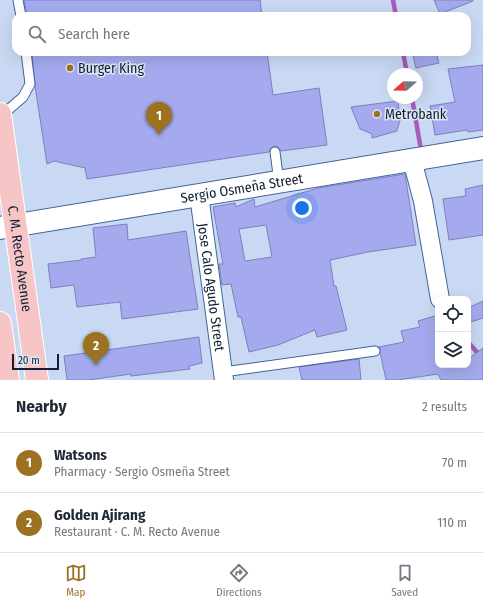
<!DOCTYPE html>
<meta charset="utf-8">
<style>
:root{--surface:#fff;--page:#f2f2f3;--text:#1f2937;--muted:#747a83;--line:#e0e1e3;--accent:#9c7220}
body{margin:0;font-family:"Fira Sans Condensed",sans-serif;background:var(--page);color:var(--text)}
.controls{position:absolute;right:12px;bottom:12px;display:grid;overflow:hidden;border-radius:8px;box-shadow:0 4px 16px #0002}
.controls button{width:36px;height:36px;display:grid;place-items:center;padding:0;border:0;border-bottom:1px solid var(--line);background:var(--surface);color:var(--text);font:20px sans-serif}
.compass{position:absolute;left:387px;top:68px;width:36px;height:36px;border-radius:50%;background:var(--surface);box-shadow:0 4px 16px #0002;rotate:250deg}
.scale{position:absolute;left:12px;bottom:10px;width:47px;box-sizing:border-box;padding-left:4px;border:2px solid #111f36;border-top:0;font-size:11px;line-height:14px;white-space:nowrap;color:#111f36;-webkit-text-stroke:3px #dee6f3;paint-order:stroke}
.you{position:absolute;left:302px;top:208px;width:14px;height:14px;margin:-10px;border:3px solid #fff;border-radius:50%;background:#1a73e8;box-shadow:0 0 0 6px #1a73e833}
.badge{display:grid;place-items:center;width:26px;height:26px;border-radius:50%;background:var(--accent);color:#fff;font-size:13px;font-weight:700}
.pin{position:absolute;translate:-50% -33px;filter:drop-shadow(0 1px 2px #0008)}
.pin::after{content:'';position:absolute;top:21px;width:14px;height:12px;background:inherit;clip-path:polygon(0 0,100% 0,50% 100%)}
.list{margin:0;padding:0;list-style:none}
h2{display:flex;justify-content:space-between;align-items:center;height:52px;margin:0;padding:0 16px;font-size:17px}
h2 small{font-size:13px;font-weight:400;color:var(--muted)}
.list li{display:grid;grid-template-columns:26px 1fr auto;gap:12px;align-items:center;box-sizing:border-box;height:60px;padding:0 16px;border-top:1px solid var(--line)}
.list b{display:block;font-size:15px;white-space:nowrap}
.list p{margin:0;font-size:13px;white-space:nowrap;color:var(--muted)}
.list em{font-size:13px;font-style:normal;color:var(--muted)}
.icon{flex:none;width:22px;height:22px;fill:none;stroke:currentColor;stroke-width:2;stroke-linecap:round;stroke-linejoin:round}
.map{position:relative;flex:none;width:483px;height:380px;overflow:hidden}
.search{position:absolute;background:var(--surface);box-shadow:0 4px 16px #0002;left:12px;right:12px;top:12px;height:44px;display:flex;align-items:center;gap:10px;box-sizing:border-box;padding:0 14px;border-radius:12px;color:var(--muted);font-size:15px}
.sheet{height:172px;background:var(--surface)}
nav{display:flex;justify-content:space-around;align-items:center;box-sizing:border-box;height:56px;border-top:1px solid var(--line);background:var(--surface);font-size:11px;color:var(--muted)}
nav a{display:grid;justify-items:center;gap:2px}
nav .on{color:var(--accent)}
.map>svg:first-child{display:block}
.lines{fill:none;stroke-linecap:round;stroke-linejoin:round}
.stream{stroke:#a85cba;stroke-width:4.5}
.building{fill:#a4aaed;stroke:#7b80c1;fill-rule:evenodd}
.service-casing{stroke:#42649b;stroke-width:11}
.minor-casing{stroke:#42649b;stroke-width:20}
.secondary-casing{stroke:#42649b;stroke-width:24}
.trunk-casing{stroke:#fff;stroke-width:24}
.service{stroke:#fff;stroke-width:9}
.minor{stroke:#fff;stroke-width:18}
.secondary{stroke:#fff;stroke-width:22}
.trunk{stroke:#f6c6c6;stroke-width:22}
.poi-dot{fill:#9c7220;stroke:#dee6f3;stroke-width:1.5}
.labels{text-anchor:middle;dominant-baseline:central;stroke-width:3;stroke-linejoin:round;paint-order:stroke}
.poi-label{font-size:14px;fill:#111f36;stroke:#dee6f3;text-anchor:start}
.street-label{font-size:14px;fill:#111f36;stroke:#dee6f3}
</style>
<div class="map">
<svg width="483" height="380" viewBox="0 0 483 380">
<rect width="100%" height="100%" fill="#cad9f3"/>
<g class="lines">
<g class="stream">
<polyline points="393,0 396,16"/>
<polyline points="403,52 407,74"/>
<polyline points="412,98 421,150"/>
<polyline points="468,342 483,359"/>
</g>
</g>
<g class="building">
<polygon points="24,0 260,0 262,16 27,16"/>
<polygon points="434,0 473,0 473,1 440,14"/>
<polygon points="32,52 267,52 273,95 319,88 327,145 281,151 278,147 274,146 270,149 269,152 87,179 85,168 54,161 47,164 35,86"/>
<polygon points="412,52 436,52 439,63 416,68"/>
<polygon points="483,65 483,130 468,132 467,130 435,135 430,106 455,102 448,69"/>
<polygon points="398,101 400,120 397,131 372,138 372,134 360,129 351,107"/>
<path d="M 405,174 L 416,245 L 368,252 L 330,260 L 334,286 L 336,286 L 347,330 L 317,337 L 315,330 L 278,345 L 249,352 L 241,317 L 238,317 L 231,284 L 222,285 L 219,264 L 223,264 L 213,207 L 235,203 L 236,207 L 254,199 L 255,207 L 318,188 ZM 266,225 L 272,257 L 245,261 L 239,229 Z"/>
<polygon points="483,185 483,235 449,240 443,199 466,196 465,189"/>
<polygon points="127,224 128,240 186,231 198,309 122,319 120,302 77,307 74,285 51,288 48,264 82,260 81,259 96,257 93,228"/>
<polygon points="483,301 483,318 468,323 468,308"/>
<polygon points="438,315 438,365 468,365 468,359 483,348 483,380 441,380 438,374 397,380 386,380 379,347 404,342 401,331 420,327 418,321"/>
<polygon points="199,337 202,363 189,366 190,369 131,376 131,374 88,380 67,380 64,356"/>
<polygon points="359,359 361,380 302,380 299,367"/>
</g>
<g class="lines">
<defs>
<g id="service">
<polyline points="18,0 21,16"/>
<polyline points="1,116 23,97 30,84 26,52"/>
<polyline points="275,152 279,182"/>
<polyline points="223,372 375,351"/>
</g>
<g id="minor">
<polyline points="412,160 423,201 440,299"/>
<path id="s1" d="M 199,195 L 224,380"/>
</g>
<g id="secondary">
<path id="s2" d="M 0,228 L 483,148"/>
</g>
<g id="trunk">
<path id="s3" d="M 0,114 L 37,380"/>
<polyline points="0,323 8,380"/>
</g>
</defs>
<use href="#service" class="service-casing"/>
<use href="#minor" class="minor-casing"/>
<use href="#secondary" class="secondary-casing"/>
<use href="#trunk" class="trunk-casing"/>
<use href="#service" class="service"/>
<use href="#minor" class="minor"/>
<use href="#secondary" class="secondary"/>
<use href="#trunk" class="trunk"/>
</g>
<g class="poi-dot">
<circle cx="70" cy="68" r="4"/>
<circle cx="377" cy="114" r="4"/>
</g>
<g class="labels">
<g class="poi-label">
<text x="78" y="68">Burger King</text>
<text x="385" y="114">Metrobank</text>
</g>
<g class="street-label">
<text stroke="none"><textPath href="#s2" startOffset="245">Sergio Osmeña Street</textPath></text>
<text stroke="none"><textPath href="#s3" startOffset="146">C. M. Recto Avenue</textPath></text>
<text stroke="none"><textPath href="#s1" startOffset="93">Jose Calo Agudo Street</textPath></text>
</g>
</g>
</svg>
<div class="controls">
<button><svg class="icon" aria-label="locate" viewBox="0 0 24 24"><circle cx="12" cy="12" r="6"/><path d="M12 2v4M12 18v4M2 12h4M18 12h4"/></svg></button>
<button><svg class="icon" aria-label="layers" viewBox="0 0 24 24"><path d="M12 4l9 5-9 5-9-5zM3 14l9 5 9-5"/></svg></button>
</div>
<svg class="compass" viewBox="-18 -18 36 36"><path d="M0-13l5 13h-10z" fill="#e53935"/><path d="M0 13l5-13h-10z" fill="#747a83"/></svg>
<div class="scale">20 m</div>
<div class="you"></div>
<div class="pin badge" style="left:159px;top:135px">1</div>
<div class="pin badge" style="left:96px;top:365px">2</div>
<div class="search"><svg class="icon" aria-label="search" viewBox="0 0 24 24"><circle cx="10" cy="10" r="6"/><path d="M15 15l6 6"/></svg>Search here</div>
</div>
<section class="sheet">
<h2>Nearby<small>2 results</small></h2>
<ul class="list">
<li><span class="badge">1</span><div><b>Watsons</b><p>Pharmacy · Sergio Osmeña Street</p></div><em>70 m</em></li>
<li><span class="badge">2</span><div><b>Golden Ajirang</b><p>Restaurant · C. M. Recto Avenue</p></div><em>110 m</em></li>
</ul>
</section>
<nav>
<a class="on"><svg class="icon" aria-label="map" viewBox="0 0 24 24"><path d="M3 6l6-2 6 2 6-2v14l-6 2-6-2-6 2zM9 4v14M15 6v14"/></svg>Map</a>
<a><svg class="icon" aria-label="directions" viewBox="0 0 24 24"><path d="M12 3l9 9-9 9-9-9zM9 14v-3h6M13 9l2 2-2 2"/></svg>Directions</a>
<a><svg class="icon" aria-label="saved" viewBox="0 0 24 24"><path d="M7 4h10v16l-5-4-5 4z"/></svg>Saved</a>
</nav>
